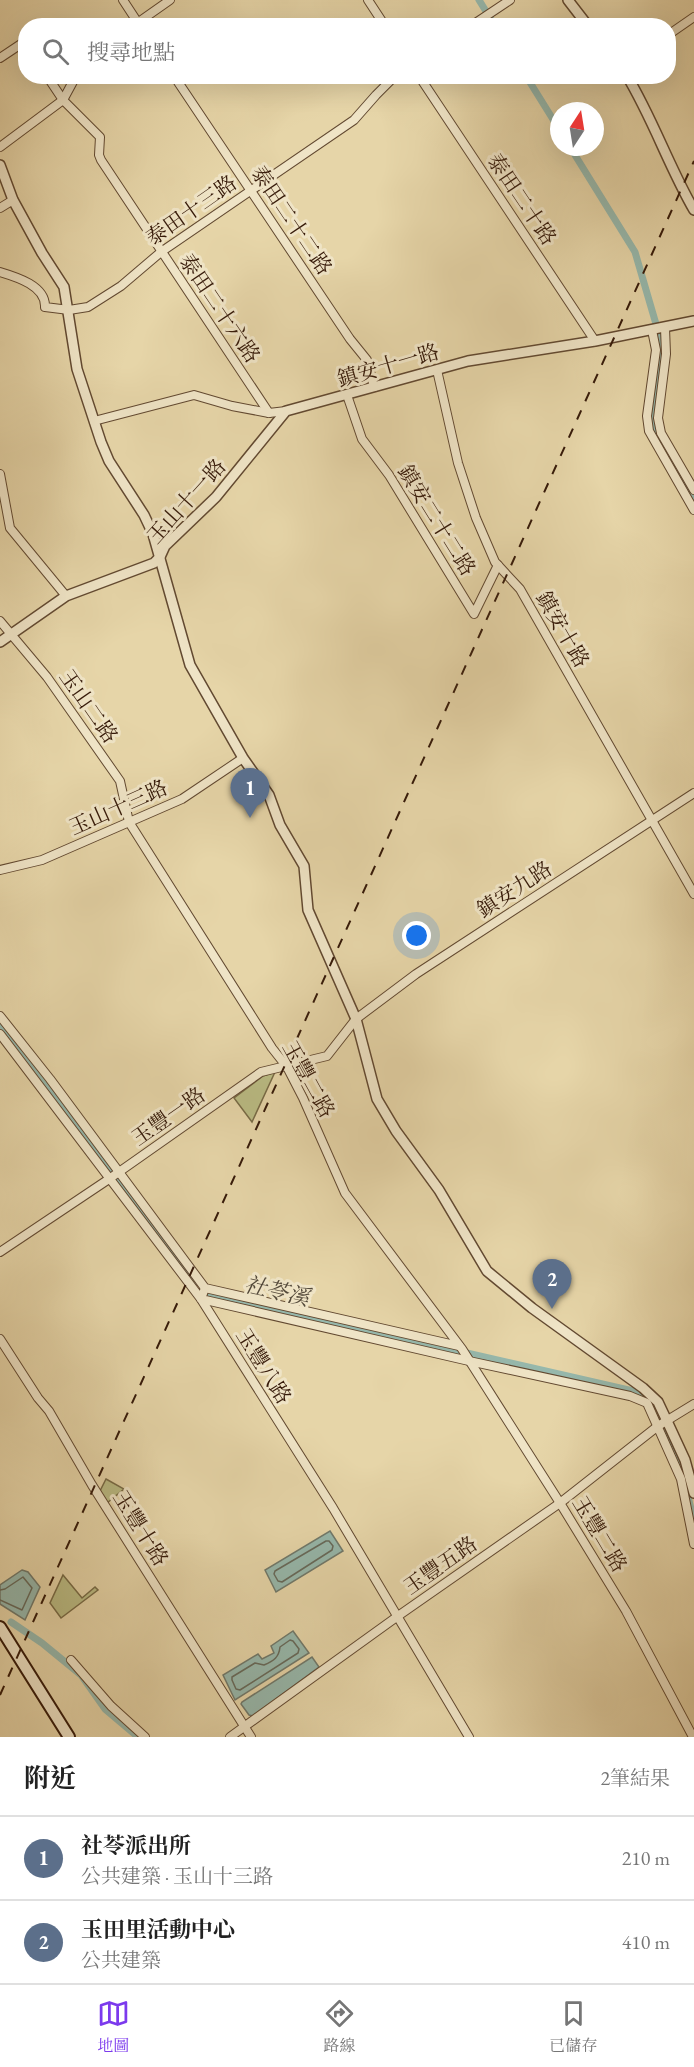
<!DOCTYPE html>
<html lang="zh-TW">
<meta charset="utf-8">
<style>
:root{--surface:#fff;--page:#f2f2f2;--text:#222;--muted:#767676;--line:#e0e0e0;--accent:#7c3aed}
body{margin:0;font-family:"EB Garamond","Noto Serif TC",serif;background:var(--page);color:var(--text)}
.compass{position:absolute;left:550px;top:102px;width:54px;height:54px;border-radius:50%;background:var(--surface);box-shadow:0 6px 24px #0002;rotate:12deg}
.you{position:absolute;left:417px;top:936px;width:21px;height:21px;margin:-15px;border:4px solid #fff;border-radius:50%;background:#1a73e8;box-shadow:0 0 0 9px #1a73e833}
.badge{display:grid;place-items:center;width:39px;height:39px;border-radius:50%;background:var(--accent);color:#fff;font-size:20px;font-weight:700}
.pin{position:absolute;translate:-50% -50px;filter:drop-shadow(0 2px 3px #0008)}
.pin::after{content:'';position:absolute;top:32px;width:21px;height:18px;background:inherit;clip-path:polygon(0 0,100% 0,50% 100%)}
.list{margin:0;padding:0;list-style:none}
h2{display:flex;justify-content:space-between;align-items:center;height:78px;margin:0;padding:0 24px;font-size:26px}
h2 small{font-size:20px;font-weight:400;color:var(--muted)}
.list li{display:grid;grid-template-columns:39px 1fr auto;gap:18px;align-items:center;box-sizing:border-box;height:84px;padding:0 24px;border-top:2px solid var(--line)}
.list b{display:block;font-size:22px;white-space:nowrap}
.list p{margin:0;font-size:20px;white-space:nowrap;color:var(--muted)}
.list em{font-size:20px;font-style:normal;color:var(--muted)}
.icon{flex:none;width:33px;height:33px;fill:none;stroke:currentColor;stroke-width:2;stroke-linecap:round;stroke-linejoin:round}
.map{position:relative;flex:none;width:694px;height:1737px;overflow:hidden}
.search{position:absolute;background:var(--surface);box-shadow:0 6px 24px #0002;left:18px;right:18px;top:18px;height:66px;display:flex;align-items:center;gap:15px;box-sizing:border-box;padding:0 21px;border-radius:24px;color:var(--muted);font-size:22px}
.sheet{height:246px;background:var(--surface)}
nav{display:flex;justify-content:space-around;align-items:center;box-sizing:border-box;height:84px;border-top:2px solid var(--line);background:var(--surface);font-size:16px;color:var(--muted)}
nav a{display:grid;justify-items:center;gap:3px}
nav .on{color:var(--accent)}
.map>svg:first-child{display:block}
.green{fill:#babc84;stroke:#786b46;stroke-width:1.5}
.water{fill:#96b8ac;stroke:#70796b;stroke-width:1.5}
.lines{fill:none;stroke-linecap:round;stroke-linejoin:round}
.shore{stroke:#66695a;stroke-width:1.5}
.canal{stroke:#96b8ac;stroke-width:7}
.minor-casing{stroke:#624931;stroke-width:10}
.tertiary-casing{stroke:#624931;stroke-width:12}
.secondary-casing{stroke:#361a09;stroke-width:14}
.minor{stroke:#efe4c6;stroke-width:8}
.tertiary{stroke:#efe4c6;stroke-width:9}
.secondary{stroke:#efe4c6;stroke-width:10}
.rail{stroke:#361a09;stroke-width:2;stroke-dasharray:10 10;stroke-linecap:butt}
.labels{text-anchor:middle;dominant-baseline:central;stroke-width:6;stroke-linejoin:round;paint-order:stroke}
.street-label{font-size:21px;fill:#361a09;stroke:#efe4c6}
.water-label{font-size:22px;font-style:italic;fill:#53493a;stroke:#efe4c6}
</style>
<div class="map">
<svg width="694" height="1737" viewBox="0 0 694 1737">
<rect width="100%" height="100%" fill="#e6d5a8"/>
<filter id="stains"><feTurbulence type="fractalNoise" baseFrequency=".00333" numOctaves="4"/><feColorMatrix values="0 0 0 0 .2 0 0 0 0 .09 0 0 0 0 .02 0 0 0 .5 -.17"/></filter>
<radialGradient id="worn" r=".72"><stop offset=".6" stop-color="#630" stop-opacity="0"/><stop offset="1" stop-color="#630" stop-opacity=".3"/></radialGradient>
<g class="green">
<polygon points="275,1072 252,1122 234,1098 263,1076"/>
<polygon points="106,1479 124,1489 107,1503 99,1493"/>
<polygon points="63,1575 82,1598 95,1587 98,1590 61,1618 50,1603"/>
</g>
<g class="water">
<polygon points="330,1531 343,1551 276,1592 265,1570"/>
<polygon points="22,1570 28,1572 40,1587 25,1620 0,1604 0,1585"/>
<polygon points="293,1631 309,1653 235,1700 223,1675 258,1654 262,1659 274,1653 271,1646"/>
<polygon points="312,1657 319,1667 253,1716 249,1715 241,1704 242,1702"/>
</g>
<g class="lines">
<g class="shore">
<polygon points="326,1541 329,1541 333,1546 332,1550 282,1582 278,1581 274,1574 275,1571"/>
<polyline points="0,1590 5,1589 23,1577 32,1588 22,1610 0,1600"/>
<path d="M 290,1640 L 293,1641 L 299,1649 L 298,1653 L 240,1690 L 236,1689 L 232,1680 L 232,1677 L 255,1663 L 264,1665 C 274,1661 279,1657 280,1647 Z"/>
</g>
<g class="canal">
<polyline points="479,0 495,26"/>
<polyline points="526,76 559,129"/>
<polyline points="570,147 635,252 656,324"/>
<polyline points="658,335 662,351 652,424 655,434 694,500"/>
<polyline points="0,1024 194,1283"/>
<path d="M 201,1292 L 633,1391 C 646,1398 654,1405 660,1419"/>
<polyline points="664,1428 681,1465 685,1481"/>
<polyline points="687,1492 694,1522"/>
<polyline points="11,1622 42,1643 81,1675 105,1709 138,1737"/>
</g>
<defs>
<g id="minor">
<polyline points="123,0 140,26"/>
<polyline points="368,0 385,26"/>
<polyline points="133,26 170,0"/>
<polyline points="471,26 510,0"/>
<polyline points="668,35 694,17"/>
<polyline points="0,58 24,42 26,44"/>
<polyline points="47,76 63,100 100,137 99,155 101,160 269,413"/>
<polyline points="174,76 350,339 367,360 374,387"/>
<polyline points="419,76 595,341"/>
<polyline points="0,147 63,100 76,76"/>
<polyline points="0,208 13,200"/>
<path d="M 0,272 C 17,277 46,286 45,307 L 69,310 L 88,307 L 121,286 L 161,252 L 354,120 L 376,95 L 395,76"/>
<polyline points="665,328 666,354 658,418 661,433 694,490"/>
<polyline points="652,330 656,350 647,416 649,431 694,510"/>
<polyline points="437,370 458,463 476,518 495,562 520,589 694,894"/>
<polyline points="347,395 362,439 389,475 474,614 498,565"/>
<polyline points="94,421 194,395 232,406 269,413 286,411"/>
<polyline points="0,474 10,528 66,596"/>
<polyline points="0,621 47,677 120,781 129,822 272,1048 287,1067 303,1098 345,1193 462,1349 560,1503 626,1611 693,1737"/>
<polyline points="0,870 42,860 182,799 243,758"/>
<polyline points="0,1016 50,1079 205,1288 459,1346"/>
<polyline points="0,1034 201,1299 333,1508 469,1737"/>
<polyline points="0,1252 109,1179 261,1072 327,1056 356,1019 416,974 694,793"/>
<polyline points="205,1288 201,1299 469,1361 630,1396 647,1403 681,1479 694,1544"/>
<polyline points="0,1339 38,1398 49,1411 92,1485 251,1737"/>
<polyline points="71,1660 111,1706 145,1737"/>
<polyline points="230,1737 398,1616 560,1503 658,1426 694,1404"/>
</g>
<g id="tertiary">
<polyline points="568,0 588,26"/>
<path d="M 627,76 C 653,119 669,167 694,210"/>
<polyline points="0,165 13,200 42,253 64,287 77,369 101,442 109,461 144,515 153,534 190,665 243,758 269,795 280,825 304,866 308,910 356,1019 377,1099 396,1131 439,1190 487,1271 532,1308 643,1388 658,1402 667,1421 685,1460 694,1493"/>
<polyline points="0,642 66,596 154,563 160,557 165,546 216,497 286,411 468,361 595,341 694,321"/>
</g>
<polyline id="secondary" points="0,1627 69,1737"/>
</defs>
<use href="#minor" class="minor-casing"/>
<use href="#tertiary" class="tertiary-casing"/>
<use href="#secondary" class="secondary-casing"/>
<use href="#minor" class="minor"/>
<use href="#tertiary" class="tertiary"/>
<use href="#secondary" class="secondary"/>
<polyline class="rail" points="0,1695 694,161"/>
</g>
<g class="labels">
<g class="street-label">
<text transform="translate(522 199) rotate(56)">泰田二十路</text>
<text transform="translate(191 210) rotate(-35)">泰田十三路</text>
<text transform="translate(292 220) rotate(56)">泰田二十二路</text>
<text transform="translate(220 308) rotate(56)">泰田二十六路</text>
<text transform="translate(388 365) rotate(-16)">鎮安十一路</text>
<text transform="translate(186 501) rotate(-48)">玉山十一路</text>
<text transform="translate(437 520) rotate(58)">鎮安二十二路</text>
<text transform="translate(563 629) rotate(60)">鎮安十路</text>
<text transform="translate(89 706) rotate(55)">玉山二路</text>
<text transform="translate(118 807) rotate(-24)">玉山十三路</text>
<text transform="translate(514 889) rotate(-33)">鎮安九路</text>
<text transform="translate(309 1079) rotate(61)">玉豐二路</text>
<text transform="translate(168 1116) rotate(-35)">玉豐一路</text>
<text transform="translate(264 1366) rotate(58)">玉豐八路</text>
<text transform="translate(141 1528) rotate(58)">玉豐十路</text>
<text transform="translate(600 1534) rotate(59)">玉豐二路</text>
<text transform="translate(440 1565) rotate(-35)">玉豐五路</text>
</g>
<g class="water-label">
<text transform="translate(277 1291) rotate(13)">社苓溪</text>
</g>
</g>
<rect width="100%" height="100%" filter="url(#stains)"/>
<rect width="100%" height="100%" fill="url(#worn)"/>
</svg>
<svg class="compass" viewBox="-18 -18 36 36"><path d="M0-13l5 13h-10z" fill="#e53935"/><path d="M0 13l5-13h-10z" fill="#767676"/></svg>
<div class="you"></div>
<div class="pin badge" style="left:250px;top:818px;background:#5c6f8a">1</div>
<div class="pin badge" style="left:552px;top:1309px;background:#5c6f8a">2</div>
<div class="search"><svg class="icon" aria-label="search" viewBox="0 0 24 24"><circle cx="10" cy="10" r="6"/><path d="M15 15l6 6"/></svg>搜尋地點</div>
</div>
<section class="sheet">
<h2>附近<small>2筆結果</small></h2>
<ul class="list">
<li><span class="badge" style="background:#5c6f8a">1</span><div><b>社苓派出所</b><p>公共建築 · 玉山十三路</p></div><em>210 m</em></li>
<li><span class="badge" style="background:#5c6f8a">2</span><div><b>玉田里活動中心</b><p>公共建築</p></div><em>410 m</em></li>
</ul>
</section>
<nav>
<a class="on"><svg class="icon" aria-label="map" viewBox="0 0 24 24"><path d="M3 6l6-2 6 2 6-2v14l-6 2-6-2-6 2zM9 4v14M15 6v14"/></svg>地圖</a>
<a><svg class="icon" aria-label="directions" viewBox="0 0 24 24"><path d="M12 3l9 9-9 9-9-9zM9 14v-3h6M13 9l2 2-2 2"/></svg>路線</a>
<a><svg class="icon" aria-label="saved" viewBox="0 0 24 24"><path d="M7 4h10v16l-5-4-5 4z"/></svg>已儲存</a>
</nav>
